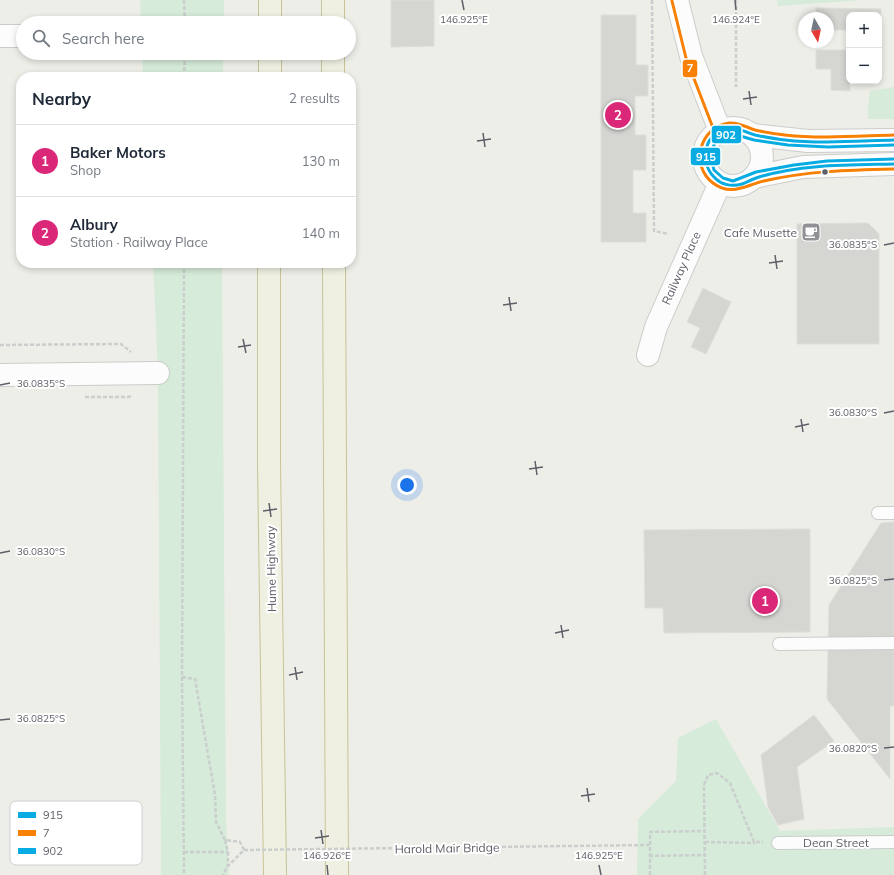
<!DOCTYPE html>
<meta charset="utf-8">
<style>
:root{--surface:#fff;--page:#f2f2f3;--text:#1f2937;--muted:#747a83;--line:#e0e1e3;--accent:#db2777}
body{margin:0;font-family:Mulish,sans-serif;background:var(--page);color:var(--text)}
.controls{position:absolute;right:12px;top:12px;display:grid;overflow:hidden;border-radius:8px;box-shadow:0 2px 6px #0003}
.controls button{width:36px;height:36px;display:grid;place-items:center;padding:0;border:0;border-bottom:1px solid var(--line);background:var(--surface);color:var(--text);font:20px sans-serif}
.compass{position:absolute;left:798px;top:12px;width:36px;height:36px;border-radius:50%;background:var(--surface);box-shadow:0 2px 6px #0003;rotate:171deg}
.you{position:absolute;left:407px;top:485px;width:14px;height:14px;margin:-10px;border:3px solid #fff;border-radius:50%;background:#1a73e8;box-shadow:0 0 0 6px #1a73e833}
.badge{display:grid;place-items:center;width:26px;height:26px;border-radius:50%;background:var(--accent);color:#fff;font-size:13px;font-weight:700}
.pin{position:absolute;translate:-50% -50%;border:2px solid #fff;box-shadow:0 1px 4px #0006}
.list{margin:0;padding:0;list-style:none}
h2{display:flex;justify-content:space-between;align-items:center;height:52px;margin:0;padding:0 16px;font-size:17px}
h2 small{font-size:13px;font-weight:400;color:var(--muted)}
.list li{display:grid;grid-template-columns:26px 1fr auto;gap:12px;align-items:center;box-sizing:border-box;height:72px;padding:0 16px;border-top:1px solid var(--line)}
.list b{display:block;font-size:15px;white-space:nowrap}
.list p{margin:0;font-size:13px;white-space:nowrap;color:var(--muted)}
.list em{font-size:13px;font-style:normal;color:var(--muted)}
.icon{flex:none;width:22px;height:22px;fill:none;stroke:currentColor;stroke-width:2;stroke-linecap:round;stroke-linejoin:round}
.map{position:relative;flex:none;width:894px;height:875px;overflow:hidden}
.search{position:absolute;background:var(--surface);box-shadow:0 2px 6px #0003;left:16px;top:16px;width:340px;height:44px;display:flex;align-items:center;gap:10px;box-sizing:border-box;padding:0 14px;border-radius:22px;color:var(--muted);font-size:15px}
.panel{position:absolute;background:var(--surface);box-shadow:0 2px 6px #0003;left:16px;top:72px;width:340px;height:196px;border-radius:16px}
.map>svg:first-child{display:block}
.green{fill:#d6ebd9}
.building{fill:#d5d5d2;stroke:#deded8}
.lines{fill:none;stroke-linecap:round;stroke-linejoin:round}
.lane-casing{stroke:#cbcccb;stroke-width:14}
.street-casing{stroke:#cbcccb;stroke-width:24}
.highway-casing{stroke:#c7c495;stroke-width:24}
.path{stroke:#cacfcd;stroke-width:2.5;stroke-dasharray:4 2;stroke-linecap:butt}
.lane{stroke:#fcfcfc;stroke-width:12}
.street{stroke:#fcfcfc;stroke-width:22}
.highway{stroke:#f0f0e2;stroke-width:22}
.path-bridge{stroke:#cacfcd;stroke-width:2.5;stroke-dasharray:4 2;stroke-linecap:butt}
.bus-1-casing{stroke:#fff;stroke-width:6}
.bus-2-casing{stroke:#fff;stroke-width:6}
.bus-3-casing{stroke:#fff;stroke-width:6}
.bus-1{stroke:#09ace2;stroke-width:3}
.bus-2{stroke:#f78005;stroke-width:3}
.bus-3{stroke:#09ace2;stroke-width:3}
.ticks{fill:none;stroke:#5e5f68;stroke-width:1.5}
.bus-dot{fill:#5e5f68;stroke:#fff;stroke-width:1.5}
.labels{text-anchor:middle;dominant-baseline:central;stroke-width:4;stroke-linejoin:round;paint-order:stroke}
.poi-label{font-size:12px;fill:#5e5f68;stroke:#fff;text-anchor:end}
.street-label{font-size:12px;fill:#5e5f68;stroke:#fff}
.key{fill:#fff;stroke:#cfcfd2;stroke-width:1}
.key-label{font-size:11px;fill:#5e5f68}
.ticks-label{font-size:10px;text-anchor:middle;fill:#5e5f68;stroke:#fff;stroke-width:4;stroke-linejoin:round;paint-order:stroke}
.line-badge{stroke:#fff;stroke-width:1.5}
.badge-label{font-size:11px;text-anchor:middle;font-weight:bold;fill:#fff}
</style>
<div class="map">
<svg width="894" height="875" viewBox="0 0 894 875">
<rect width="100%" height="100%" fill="#eeeee9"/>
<g class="green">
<polygon points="140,0 224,0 224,23 141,23"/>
<polygon points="777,0 863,0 778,6"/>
<polygon points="142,53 223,53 223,77 143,77"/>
<polygon points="894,87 894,119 868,119 868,105 870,91"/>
<polygon points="153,263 222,263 226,822 229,875 161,875 158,373"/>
<polygon points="716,719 780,831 894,827 894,875 637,875 638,819 676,781 678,738"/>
</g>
<g class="building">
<polygon points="391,0 434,0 434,46 391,47"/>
<polygon points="816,8 881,9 881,69 879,69 879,15 849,15 849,30 828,30 828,18 816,18"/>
<polygon points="601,15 636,15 636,65 648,65 648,96 635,96 635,135 646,135 646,170 633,170 633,213 646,213 646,242 601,242"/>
<polygon points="816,50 849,50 850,91 831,90 831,69 816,69"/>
<polygon points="868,223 879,234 879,344 797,344 797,224"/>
<polygon points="703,288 731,302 706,354 691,347 700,328 687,322"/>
<polygon points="894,522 894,706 890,706 890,779 827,699 829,605 881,523"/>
<polygon points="810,529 810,632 664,633 663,608 645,608 644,530"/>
<polygon points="814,715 834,741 797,767 804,819 778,825 768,807 761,755"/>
</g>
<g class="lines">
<defs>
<g id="lane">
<polyline points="878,513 894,513"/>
<polyline points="779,644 894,643"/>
<polyline points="778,843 894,842"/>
</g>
<g id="street">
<polyline points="677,0 691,56 720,131"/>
<polyline points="0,36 23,36"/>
<circle cx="733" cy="157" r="29"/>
<polyline points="753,135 808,141 894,140"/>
<polyline points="754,177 803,167 894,164"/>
<polyline points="648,355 656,327 720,183"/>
<polyline points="0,375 158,373"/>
</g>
<g id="highway">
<polyline points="333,0 333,23"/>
<polyline points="270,23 270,0"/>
<polyline points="333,53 333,77"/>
<polyline points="270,77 270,53"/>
<polyline points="269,263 269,463 275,875"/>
<polyline points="334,263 337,875"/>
</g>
</defs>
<use href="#lane" class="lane-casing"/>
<use href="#street" class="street-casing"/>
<use href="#highway" class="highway-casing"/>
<g class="path">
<polyline points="184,0 185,23"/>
<polyline points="652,0 654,231 669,234"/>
<polyline points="736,0 736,87"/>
<polyline points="184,77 185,53"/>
<polyline points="184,263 182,677 184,875"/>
<polyline points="0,345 121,344 131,352"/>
<polyline points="85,397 129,397 132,395"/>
<polyline points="182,677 195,679 215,795 216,822 225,840 240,842 244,850 227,867 223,875"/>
<polyline points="225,840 228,852 228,867"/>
<polyline points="705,842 755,843"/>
<polyline points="184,852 228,852"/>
<polyline points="649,856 705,855"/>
<polyline points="650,875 650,832 705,831"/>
<polyline points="705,875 704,785 708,775 717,773 730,783 754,842 763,842"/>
</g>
<use href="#lane" class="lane"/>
<use href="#street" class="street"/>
<use href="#highway" class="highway"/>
<polyline class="path-bridge" points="244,850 649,845"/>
<defs>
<path id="bus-1" d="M 894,140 C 858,141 821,144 785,140 C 775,139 765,137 755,135 C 746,133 739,127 729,128 C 705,131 698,161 714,177 C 721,185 732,187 742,184 C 747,182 753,179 759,177 C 802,164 849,165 894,164"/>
<g id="bus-2">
<polyline points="672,1 686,58 715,133"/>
<path d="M 894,135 C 858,136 821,139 785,135 C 775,134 764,132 755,130 C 746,127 738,122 729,123 C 699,127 690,166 713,183 C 731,197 746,185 764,181 C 807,171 850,170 894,169"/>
</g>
<polyline id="bus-3" points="894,159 827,161 794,165 756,172 733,181 723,178 714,170 710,154 717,139 730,133 754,140 788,145 828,147 894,145"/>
</defs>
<use href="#bus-1" class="bus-1-casing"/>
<use href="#bus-2" class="bus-2-casing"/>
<use href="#bus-3" class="bus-3-casing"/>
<use href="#bus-1" class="bus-1"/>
<use href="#bus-2" class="bus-2"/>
<use href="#bus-3" class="bus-3"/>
</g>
<path class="ticks" d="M 462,0 L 464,10M 735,0 L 736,10M 749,91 L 751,105M 743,99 L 757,97M 483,133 L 485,147M 477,141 L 491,139M 884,245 L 894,243M 775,255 L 777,269M 769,263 L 783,261M 509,297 L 511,311M 503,305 L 517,303M 243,339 L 246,353M 238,347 L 251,345M 0,385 L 10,383M 884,413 L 894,411M 801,419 L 803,432M 795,427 L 809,424M 535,461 L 537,475M 529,469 L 543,467M 269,503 L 271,517M 263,511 L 277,509M 0,553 L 10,551M 884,580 L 894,579M 561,625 L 563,638M 555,633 L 569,630M 295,667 L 297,680M 289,675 L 303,672M 0,720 L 10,719M 884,748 L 894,747M 587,788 L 589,802M 581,796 L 595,794M 321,830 L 323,844M 315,838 L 329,836M 327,865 L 328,875M 599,865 L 601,875"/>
<defs>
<symbol id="cafe-square" viewBox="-11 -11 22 22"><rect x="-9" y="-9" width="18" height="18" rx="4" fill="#909195" stroke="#fff"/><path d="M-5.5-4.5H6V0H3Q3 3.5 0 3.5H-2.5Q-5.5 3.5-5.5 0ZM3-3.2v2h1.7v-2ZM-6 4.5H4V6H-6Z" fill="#fff"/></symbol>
</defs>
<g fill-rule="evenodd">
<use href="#cafe-square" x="800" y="221" width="22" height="22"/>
</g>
<circle class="bus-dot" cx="825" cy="172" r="3.5"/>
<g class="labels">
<g class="poi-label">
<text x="797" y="232">Cafe Musette</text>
</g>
<g class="street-label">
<text transform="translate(681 268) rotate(-66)">Railway Place</text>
<text transform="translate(271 569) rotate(-91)">Hume Highway</text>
<text x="836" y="842">Dean Street</text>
<text transform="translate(447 848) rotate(-1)">Harold Mair Bridge</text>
</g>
</g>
<rect x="10" y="801" width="132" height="64" rx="6" class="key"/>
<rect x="18" y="812" width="18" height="6" fill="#09ace2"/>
<rect x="18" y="830" width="18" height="6" fill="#f78005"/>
<rect x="18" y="848" width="18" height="6" fill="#09ace2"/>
<g class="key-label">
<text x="43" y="819">915</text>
<text x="43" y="837">7</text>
<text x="43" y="855">902</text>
</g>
<g class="ticks-label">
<text x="464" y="23">146.925°E</text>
<text x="736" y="23">146.924°E</text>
<text x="853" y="248">36.0835°S</text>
<text x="41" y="387">36.0835°S</text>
<text x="853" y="416">36.0830°S</text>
<text x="41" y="555">36.0830°S</text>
<text x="853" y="584">36.0825°S</text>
<text x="41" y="722">36.0825°S</text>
<text x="853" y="752">36.0820°S</text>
<text x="327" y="859">146.926°E</text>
<text x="599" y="859">146.925°E</text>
</g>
<g class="line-badge">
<rect x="682" y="59" width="16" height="19" rx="4" fill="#f78005"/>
<rect x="711" y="125" width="31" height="19" rx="4" fill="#09ace2"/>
<rect x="690" y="147" width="31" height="19" rx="4" fill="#09ace2"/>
</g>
<g class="badge-label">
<text x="690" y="72">7</text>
<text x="726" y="139">902</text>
<text x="706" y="161">915</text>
</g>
</svg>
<div class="controls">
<button>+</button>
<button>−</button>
</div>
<svg class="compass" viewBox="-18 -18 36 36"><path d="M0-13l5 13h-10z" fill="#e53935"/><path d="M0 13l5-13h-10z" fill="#747a83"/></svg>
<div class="you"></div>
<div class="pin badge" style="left:765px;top:601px">1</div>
<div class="pin badge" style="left:618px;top:115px">2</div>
<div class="search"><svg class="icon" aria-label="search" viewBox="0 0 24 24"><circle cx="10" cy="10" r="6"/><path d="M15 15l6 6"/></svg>Search here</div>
<section class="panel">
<h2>Nearby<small>2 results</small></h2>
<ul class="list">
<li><span class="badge">1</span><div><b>Baker Motors</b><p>Shop</p></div><em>130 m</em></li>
<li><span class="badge">2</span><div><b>Albury</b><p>Station · Railway Place</p></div><em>140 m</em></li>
</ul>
</section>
</div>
